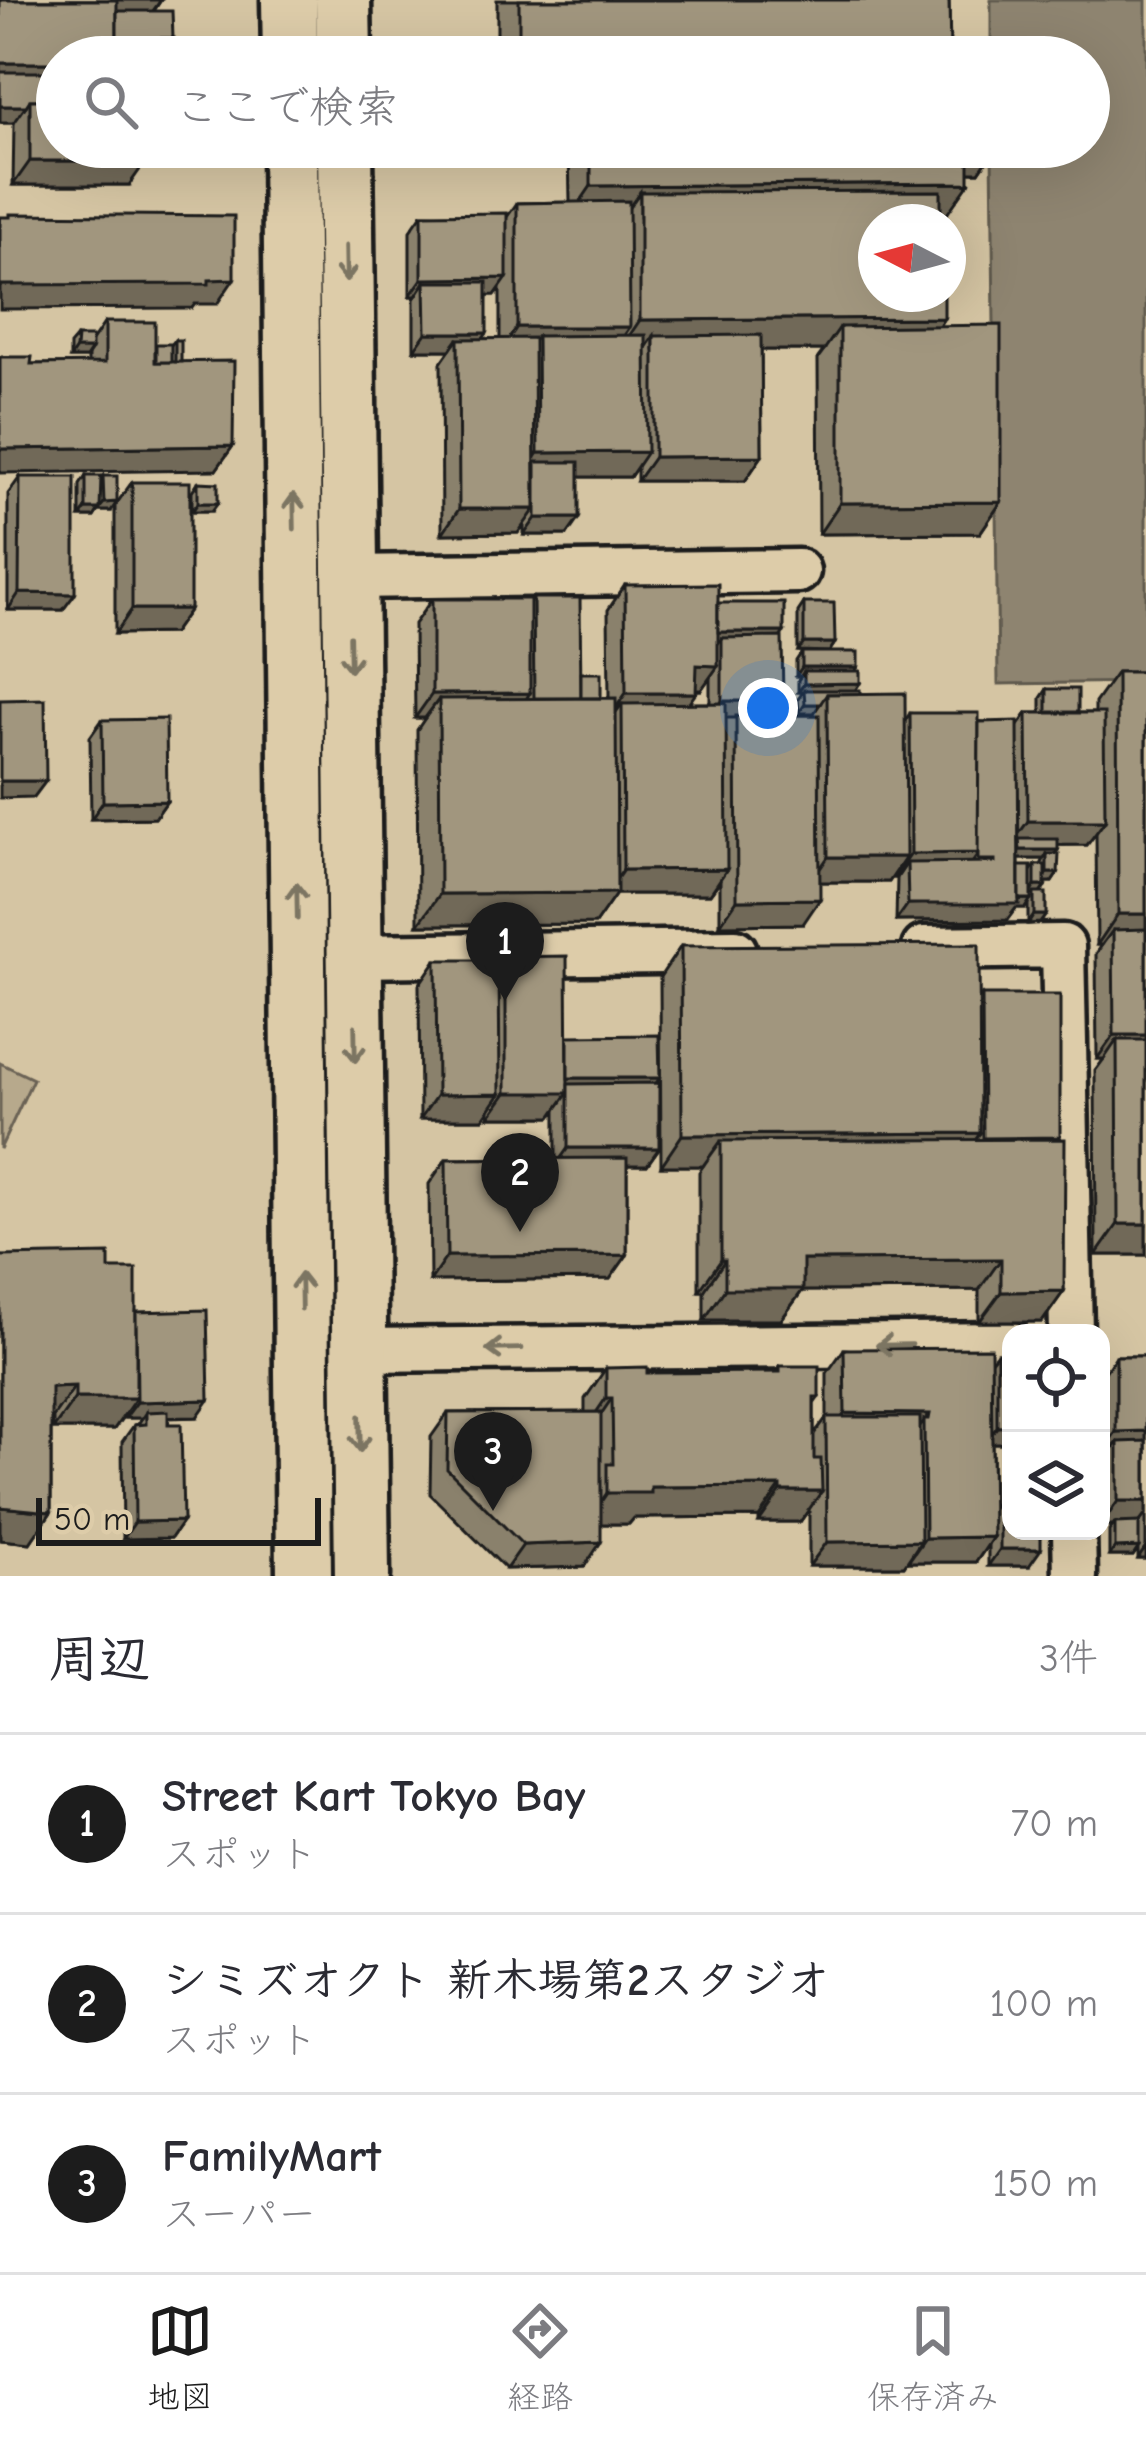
<!DOCTYPE html>
<html lang="ja">
<meta charset="utf-8">
<style>
:root{--surface:#fff;--page:#f7f7f7;--text:#2b2b33;--muted:#7c7c81;--line:#e1e1e2;--accent:#1c1c1c}
body{margin:0;font-family:"Comic Neue","Klee One",sans-serif;background:var(--page);color:var(--text)}
.controls{position:absolute;right:36px;bottom:36px;display:grid;overflow:hidden;border-radius:24px;box-shadow:0 12px 48px #0002}
.controls button{width:108px;height:108px;display:grid;place-items:center;padding:0;border:0;border-bottom:3px solid var(--line);background:var(--surface);color:var(--text);font:60px sans-serif}
.compass{position:absolute;left:858px;top:204px;width:108px;height:108px;border-radius:50%;background:var(--surface);box-shadow:0 12px 48px #0002;rotate:276deg}
.scale{position:absolute;left:36px;bottom:30px;width:285px;box-sizing:border-box;padding-left:12px;border:6px solid #1c1c1c;border-top:0;font-size:33px;line-height:42px;white-space:nowrap;color:#1c1c1c;-webkit-text-stroke:9px #ddcca9;paint-order:stroke}
.you{position:absolute;left:768px;top:708px;width:42px;height:42px;margin:-30px;border:9px solid #fff;border-radius:50%;background:#1a73e8;box-shadow:0 0 0 18px #1a73e833}
.badge{display:grid;place-items:center;width:78px;height:78px;border-radius:50%;background:var(--accent);color:#fff;font-size:39px;font-weight:700}
.pin{position:absolute;translate:-50% -99px;filter:drop-shadow(0 3px 6px #0008)}
.pin::after{content:'';position:absolute;top:63px;width:42px;height:36px;background:inherit;clip-path:polygon(0 0,100% 0,50% 100%)}
.list{margin:0;padding:0;list-style:none}
h2{display:flex;justify-content:space-between;align-items:center;height:156px;margin:0;padding:0 48px;font-size:51px}
h2 small{font-size:39px;font-weight:400;color:var(--muted)}
.list li{display:grid;grid-template-columns:78px 1fr auto;gap:36px;align-items:center;box-sizing:border-box;height:180px;padding:0 48px;border-top:3px solid var(--line)}
.list b{display:block;font-size:45px;white-space:nowrap}
.list p{margin:0;font-size:39px;white-space:nowrap;color:var(--muted)}
.list em{font-size:39px;font-style:normal;color:var(--muted)}
.icon{flex:none;width:66px;height:66px;fill:none;stroke:currentColor;stroke-width:2;stroke-linecap:round;stroke-linejoin:round}
.map{position:relative;flex:none;width:1146px;height:1576px;overflow:hidden}
.search{position:absolute;background:var(--surface);box-shadow:0 12px 48px #0002;left:36px;right:36px;top:36px;height:132px;display:flex;align-items:center;gap:30px;box-sizing:border-box;padding:0 42px;border-radius:66px;color:var(--muted);font-size:45px}
.sheet{height:696px;background:var(--surface)}
nav{display:flex;justify-content:space-around;align-items:center;box-sizing:border-box;height:168px;border-top:3px solid var(--line);background:var(--surface);font-size:33px;color:var(--muted)}
nav a{display:grid;justify-items:center;gap:6px}
nav .on{color:var(--accent)}
.map>svg:first-child{display:block}
.green{fill:#b7a98c;stroke:#6a6254;stroke-width:3}
.water{fill:#8e8470;stroke:#605a4e;stroke-width:3}
.lines{fill:none;stroke-linecap:round;stroke-linejoin:round}
.minor-casing{stroke:#1c1c1c;stroke-width:51}
.tertiary-casing{stroke:#1c1c1c;stroke-width:63}
.minor{stroke:#ddcca9;stroke-width:42}
.tertiary{stroke:#ddcca9;stroke-width:54}
.wall{fill:#8a816c;stroke:#1c1c1c;stroke-width:3;fill-rule:evenodd}
.shaded-wall{fill:#716958;stroke:#1c1c1c;stroke-width:3}
.building{fill:#a1967e;stroke:#1c1c1c;stroke-width:3}
.oneway{stroke:#7c7462}
</style>
<div class="map">
<svg width="1146" height="1576" viewBox="0 0 1146 1576">
<rect width="100%" height="100%" fill="#d5c5a3"/>
<filter id="ink" filterUnits="userSpaceOnUse"><feTurbulence type="fractalNoise" baseFrequency=".00833" numOctaves="2"/><feDisplacementMap in="SourceGraphic" scale="24" xChannelSelector="R" yChannelSelector="G"/><feConvolveMatrix kernelMatrix="1 2 1 2 8 2 1 2 1" color-interpolation-filters="sRGB"/></filter>
<g filter="url(#ink)">
<polygon class="green" points="0,1063 33,1079 0,1149"/>
<polygon class="water" points="991,0 1146,0 1146,682 998,684 992,147 1089,147 1089,57 991,57"/>
<g class="lines">
<defs>
<g id="minor">
<polyline points="349,577 798,571"/>
<polyline points="924,948 1063,946 1071,1333"/>
<polyline points="354,956 735,951"/>
<polyline points="359,1350 1011,1344"/>
<polyline points="1074,1531 1075,1576"/>
</g>
<g id="tertiary">
<polyline points="289,0 290,57"/>
<polyline points="343,0 344,57"/>
<polyline points="290,147 304,1576"/>
<polyline points="345,147 362,1576"/>
</g>
</defs>
<use href="#minor" class="minor-casing"/>
<use href="#tertiary" class="tertiary-casing"/>
<use href="#minor" class="minor"/>
<use href="#tertiary" class="tertiary"/>
</g>
<g class="wall">
<polygon points="0,0 161,0 154,11 173,38 167,46 117,46 57,57 129,185 13,185 14,123 0,123"/>
<polygon points="497,0 949,0 950,57 497,57"/>
<path d="M 569,147 L 996,147 L 979,172 L 969,172 L 947,214 L 876,222 L 944,318 L 939,326 L 1001,502 L 980,533 L 819,534 L 818,358 L 824,350 L 761,350 L 762,456 L 745,481 L 637,481 L 637,466 L 630,477 L 579,477 L 567,535 L 524,535 L 524,525 L 518,533 L 442,534 L 441,363 L 450,350 L 414,350 L 414,299 L 416,296 L 410,296 L 410,231 L 422,214 L 507,217 L 517,203 L 570,202 ZM 500,288 L 500,339 L 483,339 L 487,295 L 495,295 Z"/>
<polygon points="105,322 155,346 171,345 175,340 181,362 233,446 216,470 31,364 88,364 88,355 86,358 70,358 70,345 77,337 92,341"/>
<polygon points="86,476 101,479 103,476 111,511 98,511 94,517 80,517 80,485"/>
<polygon points="20,477 63,610 8,610 8,494"/>
<polygon points="132,482 190,609 173,633 115,634 115,506"/>
<polygon points="198,482 212,511 192,511 192,491"/>
<path d="M 625,585 L 718,603 L 781,637 L 783,701 L 772,715 L 813,715 L 814,713 L 799,713 L 798,699 L 803,692 L 798,692 L 798,680 L 801,676 L 796,676 L 796,661 L 802,652 L 855,671 L 855,690 L 905,721 L 910,713 L 1018,726 L 1027,713 L 1041,713 L 1041,698 L 1047,689 L 1078,713 L 1095,713 L 1095,703 L 1117,672 L 1146,672 L 1146,1255 L 1096,1255 L 1095,1071 L 1104,1059 L 1097,1059 L 1096,954 L 1102,945 L 1097,945 L 1096,833 L 1087,845 L 1058,845 L 1055,854 L 1058,873 L 1052,882 L 1045,882 L 1045,886 L 1040,893 L 1040,923 L 1028,924 L 1028,903 L 1025,908 L 1016,908 L 1007,920 L 896,921 L 897,878 L 894,878 L 894,875 L 889,882 L 820,882 L 803,924 L 720,925 L 720,881 L 710,894 L 616,894 L 595,924 L 418,925 L 417,730 L 425,718 L 415,718 L 414,624 L 432,599 L 530,602 L 533,598 L 580,674 L 601,698 L 609,698 L 608,610 ZM 710,677 L 710,703 L 689,703 L 696,690 L 701,690 ZM 1019,859 L 1044,859 L 1041,865 L 1035,865 L 1031,871 L 1019,866 Z"/>
<polygon points="804,603 835,643 829,652 798,651 798,612"/>
<polygon points="102,720 167,801 155,818 91,819 90,737"/>
<polygon points="681,946 979,999 982,995 1060,1137 1064,1291 1042,1322 979,1322 979,1290 802,1291 781,1320 704,1320 704,1291 699,1291 699,1172 703,1166 661,1166 660,977"/>
<polygon points="506,957 568,1036 660,1078 656,1083 659,1148 647,1165 627,1165 627,1255 610,1279 430,1281 429,1184 446,1159 556,1158 556,1110 551,1117 489,1117 489,1110 483,1119 420,1119 419,985 436,960 499,966"/>
<polygon points="0,1256 109,1269 136,1312 197,1417 168,1418 183,1521 171,1538 123,1539 122,1442 134,1425 138,1424 142,1418 125,1418 125,1414 114,1429 53,1429 53,1417 51,1417 51,1512 30,1543 0,1540"/>
<polygon points="844,1349 991,1361 997,1353 1011,1353 1011,1443 992,1443 993,1508 1000,1498 1029,1566 988,1566 988,1545 976,1562 908,1562 908,1560 904,1566 809,1566 809,1509 800,1522 759,1522 759,1517 634,1518 629,1524 601,1524 584,1567 506,1569 430,1494 431,1437 448,1413 585,1412 585,1399 606,1368 647,1373 777,1372 780,1366 819,1397 814,1404 814,1434 827,1417 827,1373"/>
<polygon points="1146,1353 1146,1559 1138,1559 1138,1549 1133,1556 1109,1556 1109,1531 1113,1526 1101,1526 1101,1465 1107,1456 1101,1456 1101,1378 1116,1356 1144,1356"/>
</g>
<g class="shaded-wall">
<polygon points="0,0 161,0 150,15"/>
<polygon points="114,38 173,38 167,46 108,46"/>
<rect x="0" y="63" width="57" height="24"/>
<polygon points="0,106 26,106 14,123 0,123"/>
<polygon points="965,147 996,147 979,172 947,172"/>
<polygon points="30,161 146,161 129,185 13,185"/>
<polygon points="969,183 947,214 640,216 640,192 623,216 570,217 591,186"/>
<polygon points="507,278 495,295 426,296 425,282 416,296 410,296 422,279"/>
<polygon points="234,279 217,304 195,304 192,308 0,309 0,285"/>
<polygon points="944,318 923,349 840,327 824,350 654,350 654,336 644,351 619,351 640,320"/>
<polygon points="517,327 630,327 613,351 537,336 526,352 500,352"/>
<polygon points="426,333 487,333 475,350 458,339 450,350 414,350"/>
<polygon points="76,349 92,349 86,358 70,358"/>
<polygon points="233,446 216,470 0,473 0,449"/>
<polygon points="647,452 630,477 521,477 538,453"/>
<polygon points="762,456 745,481 637,481 654,457"/>
<polygon points="117,502 111,511 98,511 94,517 80,517 86,509 99,509 104,503"/>
<polygon points="1001,502 980,533 819,534 840,503"/>
<polygon points="198,503 218,503 212,511 192,511"/>
<polygon points="459,509 535,509 518,533 442,534"/>
<polygon points="536,518 579,518 567,535 524,535"/>
<polygon points="19,593 75,594 63,610 8,610"/>
<polygon points="132,609 190,609 173,633 115,634"/>
<polygon points="717,632 784,632 772,649 722,638 714,649"/>
<polygon points="804,643 835,643 829,652 798,651"/>
<polygon points="697,665 718,666 701,690 680,690"/>
<polygon points="802,667 858,667 852,675 804,671 801,676 796,676"/>
<polygon points="860,683 854,692 798,692 804,684"/>
<polygon points="530,693 513,718 439,699 425,718 415,718 432,694"/>
<polygon points="626,693 696,693 679,717 622,704 612,718 609,718"/>
<polygon points="722,701 783,701 771,718 710,718"/>
<polygon points="805,704 820,704 814,713 799,713"/>
<polygon points="0,781 46,781 34,797 0,798"/>
<polygon points="167,801 155,818 91,819 103,802"/>
<polygon points="1028,821 1105,821 1087,845 1010,846"/>
<polygon points="1020,850 1058,850 1052,859 1047,854 1044,859 1014,859"/>
<polygon points="979,853 962,877 907,863 897,878 894,878 911,854"/>
<polygon points="828,857 906,857 889,882 811,882"/>
<polygon points="727,869 710,894 616,894 595,924 418,925 440,894 607,893 623,870"/>
<polygon points="1047,873 1058,873 1052,882 1041,882"/>
<polygon points="1035,886 1045,886 1039,895 1029,895"/>
<polygon points="820,899 803,924 720,925 737,900"/>
<polygon points="1031,899 1025,908 1016,908 1007,920 896,921 908,904"/>
<polygon points="1118,914 1146,914 1146,945 1113,930 1102,945 1097,945"/>
<polygon points="1034,915 1046,915 1040,923 1028,924"/>
<polygon points="1114,1035 1146,1035 1146,1059 1117,1040 1104,1059 1097,1059"/>
<polygon points="567,1078 660,1078 648,1094 568,1093 551,1117 489,1117 506,1093"/>
<polygon points="500,1094 483,1119 420,1119 437,1095"/>
<polygon points="980,1133 959,1164 721,1141 703,1166 661,1166 682,1135"/>
<polygon points="568,1148 659,1148 647,1165 556,1165"/>
<polygon points="1118,1224 1146,1224 1146,1255 1096,1255"/>
<polygon points="627,1255 610,1279 430,1281 447,1256"/>
<polygon points="1001,1259 979,1290 802,1291 781,1320 704,1320 725,1289 803,1260"/>
<polygon points="721,1260 725,1260 704,1291 699,1291"/>
<polygon points="1064,1291 1042,1322 979,1322 1001,1292"/>
<polygon points="75,1386 53,1417 29,1418 51,1387"/>
<polygon points="75,1398 136,1398 114,1429 53,1429"/>
<polygon points="606,1398 612,1398 591,1429 585,1429"/>
<polygon points="209,1400 197,1417 146,1418 146,1412 142,1418 125,1418 137,1402"/>
<polygon points="845,1413 930,1414 910,1438 827,1438"/>
<polygon points="1011,1426 1011,1443 985,1443 997,1427"/>
<polygon points="1146,1431 1146,1456 1118,1442 1107,1456 1101,1456 1101,1453 1116,1432"/>
<polygon points="781,1486 759,1517 634,1518 629,1524 586,1524 607,1493 651,1487"/>
<polygon points="781,1491 822,1491 800,1522 759,1522"/>
<polygon points="1118,1501 1146,1501 1146,1514 1137,1526 1115,1523 1113,1526 1101,1526"/>
<polygon points="0,1507 51,1512 30,1543 0,1540"/>
<polygon points="183,1521 171,1538 123,1539 135,1522"/>
<polygon points="993,1537 976,1562 908,1562 925,1538"/>
<polygon points="921,1541 904,1566 809,1566 827,1542"/>
<polygon points="601,1542 584,1567 506,1569 523,1545"/>
<polygon points="1139,1547 1133,1556 1109,1556 1115,1548"/>
<polygon points="1146,1547 1146,1559 1138,1559"/>
<polygon points="1000,1549 1041,1549 1029,1566 988,1566"/>
</g>
<g class="building">
<polygon points="0,0 117,0 117,57 57,57 57,63 0,63"/>
<polygon points="519,0 949,0 950,57 519,57"/>
<polygon points="117,11 172,11 173,38 117,38"/>
<polygon points="0,72 57,72 57,100 30,100 26,106 0,106"/>
<polygon points="30,100 57,100 57,147 146,147 146,161 30,161"/>
<polygon points="591,147 969,147 969,183 591,186"/>
<polygon points="941,191 941,222 876,222 876,294 944,294 944,318 640,320 640,192"/>
<polygon points="629,201 630,327 517,327 517,203"/>
<polygon points="507,213 507,278 422,279 422,214"/>
<polygon points="10,214 234,216 234,279 209,280 209,284 0,285 0,217 10,217"/>
<polygon points="425,282 487,282 487,333 426,333"/>
<polygon points="105,322 155,322 155,362 234,361 233,446 0,449 0,357 32,357 31,364 105,363"/>
<polygon points="1001,325 1001,502 840,503 840,327"/>
<polygon points="646,335 647,452 538,453 537,336"/>
<polygon points="761,335 762,456 654,457 654,336"/>
<polygon points="77,337 92,337 92,349 76,349"/>
<polygon points="534,338 535,509 459,509 458,339"/>
<rect x="175" y="340" width="6" height="22"/>
<rect x="156" y="344" width="15" height="18"/>
<rect x="536" y="462" width="43" height="56"/>
<polygon points="86,476 101,476 100,509 86,509"/>
<polygon points="103,476 117,476 117,502 104,503"/>
<polygon points="20,477 75,477 75,594 19,593"/>
<rect x="132" y="482" width="58" height="127"/>
<polygon points="198,482 218,483 218,503 198,503"/>
<polygon points="718,584 718,666 697,665 696,693 626,693 625,585"/>
<polygon points="533,598 580,598 581,698 534,698"/>
<polygon points="432,599 530,599 530,693 432,694"/>
<rect x="718" y="603" width="66" height="29"/>
<polygon points="804,603 834,603 835,643 804,643"/>
<polygon points="782,637 783,701 722,701 722,638"/>
<rect x="802" y="652" width="56" height="15"/>
<polygon points="804,671 860,671 860,683 804,684"/>
<polygon points="1117,672 1146,672 1146,914 1118,914"/>
<rect x="581" y="673" width="20" height="25"/>
<rect x="1047" y="689" width="31" height="23"/>
<polygon points="804,690 860,690 860,694 827,694 820,704 805,704"/>
<polygon points="905,693 906,857 828,857 827,694"/>
<polygon points="616,698 617,893 440,894 439,699"/>
<polygon points="45,699 46,781 0,781 0,700"/>
<polygon points="726,703 727,869 623,870 622,704"/>
<polygon points="910,713 979,713 979,853 911,854"/>
<polygon points="1027,713 1104,713 1105,821 1028,821"/>
<polygon points="819,715 820,899 737,900 736,716"/>
<polygon points="166,719 167,801 103,802 102,720"/>
<polygon points="1018,721 1019,904 908,904 907,863 995,862 995,860 978,860 979,722"/>
<polygon points="1019,839 1058,839 1058,850 1020,850"/>
<polygon points="1047,854 1059,854 1058,873 1047,873"/>
<rect x="1035" y="865" width="10" height="21"/>
<rect x="1019" y="866" width="12" height="33"/>
<rect x="1034" y="893" width="12" height="22"/>
<polygon points="1146,929 1146,1035 1114,1035 1113,930"/>
<polygon points="979,944 980,1133 682,1135 681,946"/>
<polygon points="567,956 568,1093 506,1093 506,957"/>
<polygon points="436,960 499,960 500,1094 437,1095"/>
<polygon points="982,995 1060,995 1060,1137 983,1138"/>
<polygon points="659,1035 660,1078 568,1078 568,1036"/>
<polygon points="1117,1040 1146,1040 1146,1224 1118,1224"/>
<polygon points="659,1083 659,1148 568,1148 568,1084"/>
<polygon points="1065,1139 1064,1291 1001,1292 1001,1259 803,1260 803,1289 725,1289 725,1260 721,1260 721,1141"/>
<polygon points="627,1158 627,1255 447,1256 446,1159"/>
<polygon points="109,1254 109,1269 136,1269 136,1398 75,1398 75,1386 51,1387 51,1512 0,1507 0,1256"/>
<polygon points="207,1310 209,1400 137,1402 136,1312"/>
<polygon points="991,1348 993,1537 925,1538 924,1419 929,1419 930,1414 845,1413 844,1349"/>
<polygon points="997,1353 1011,1353 1011,1426 997,1427"/>
<polygon points="1116,1356 1146,1356 1146,1431 1116,1432"/>
<polygon points="780,1366 819,1366 819,1397 814,1397 814,1459 821,1459 822,1491 781,1491 781,1486 651,1487 651,1493 607,1493 607,1464 613,1464 612,1398 606,1398 606,1368 647,1367 647,1373 780,1372"/>
<polygon points="168,1411 168,1424 181,1424 183,1521 135,1522 134,1425 146,1424 146,1412"/>
<polygon points="601,1412 601,1542 523,1545 447,1469 448,1413"/>
<polygon points="826,1417 920,1417 921,1541 827,1542"/>
<polygon points="1146,1441 1146,1501 1118,1501 1118,1442"/>
<polygon points="1000,1498 1011,1498 1011,1531 1041,1531 1041,1549 1000,1549"/>
<polygon points="1139,1522 1139,1547 1115,1548 1115,1523"/>
</g>
<defs><path id="oneway-shaft" d="M-6 0H5M1.5-3L5.5 0L1.5 3" fill="none" stroke-width="1.6" stroke-linecap="round" stroke-linejoin="round" transform="scale(3)"/></defs>
<g class="oneway">
<use href="#oneway-shaft" transform="translate(346 264) rotate(89)"/>
<use href="#oneway-shaft" transform="translate(294 511) rotate(-91)"/>
<use href="#oneway-shaft" transform="translate(350 654) rotate(89)"/>
<use href="#oneway-shaft" transform="translate(297 901) rotate(-91)"/>
<use href="#oneway-shaft" transform="translate(355 1044) rotate(89)"/>
<use href="#oneway-shaft" transform="translate(301 1291) rotate(-91)"/>
<use href="#oneway-shaft" transform="translate(894 1345) rotate(179)"/>
<use href="#oneway-shaft" transform="translate(504 1349) rotate(179)"/>
<use href="#oneway-shaft" transform="translate(360 1434) rotate(89)"/>
</g>
</g>
</svg>
<div class="controls">
<button><svg class="icon" aria-label="locate" viewBox="0 0 24 24"><circle cx="12" cy="12" r="6"/><path d="M12 2v4M12 18v4M2 12h4M18 12h4"/></svg></button>
<button><svg class="icon" aria-label="layers" viewBox="0 0 24 24"><path d="M12 4l9 5-9 5-9-5zM3 14l9 5 9-5"/></svg></button>
</div>
<svg class="compass" viewBox="-18 -18 36 36"><path d="M0-13l5 13h-10z" fill="#e53935"/><path d="M0 13l5-13h-10z" fill="#7c7c81"/></svg>
<div class="scale">50 m</div>
<div class="you"></div>
<div class="pin badge" style="left:505px;top:1001px">1</div>
<div class="pin badge" style="left:520px;top:1232px">2</div>
<div class="pin badge" style="left:493px;top:1511px">3</div>
<div class="search"><svg class="icon" aria-label="search" viewBox="0 0 24 24"><circle cx="10" cy="10" r="6"/><path d="M15 15l6 6"/></svg>ここで検索</div>
</div>
<section class="sheet">
<h2>周辺<small>3件</small></h2>
<ul class="list">
<li><span class="badge">1</span><div><b>Street Kart Tokyo Bay</b><p>スポット</p></div><em>70 m</em></li>
<li><span class="badge">2</span><div><b>シミズオクト 新木場第2スタジオ</b><p>スポット</p></div><em>100 m</em></li>
<li><span class="badge">3</span><div><b>FamilyMart</b><p>スーパー</p></div><em>150 m</em></li>
</ul>
</section>
<nav>
<a class="on"><svg class="icon" aria-label="map" viewBox="0 0 24 24"><path d="M3 6l6-2 6 2 6-2v14l-6 2-6-2-6 2zM9 4v14M15 6v14"/></svg>地図</a>
<a><svg class="icon" aria-label="directions" viewBox="0 0 24 24"><path d="M12 3l9 9-9 9-9-9zM9 14v-3h6M13 9l2 2-2 2"/></svg>経路</a>
<a><svg class="icon" aria-label="saved" viewBox="0 0 24 24"><path d="M7 4h10v16l-5-4-5 4z"/></svg>保存済み</a>
</nav>
